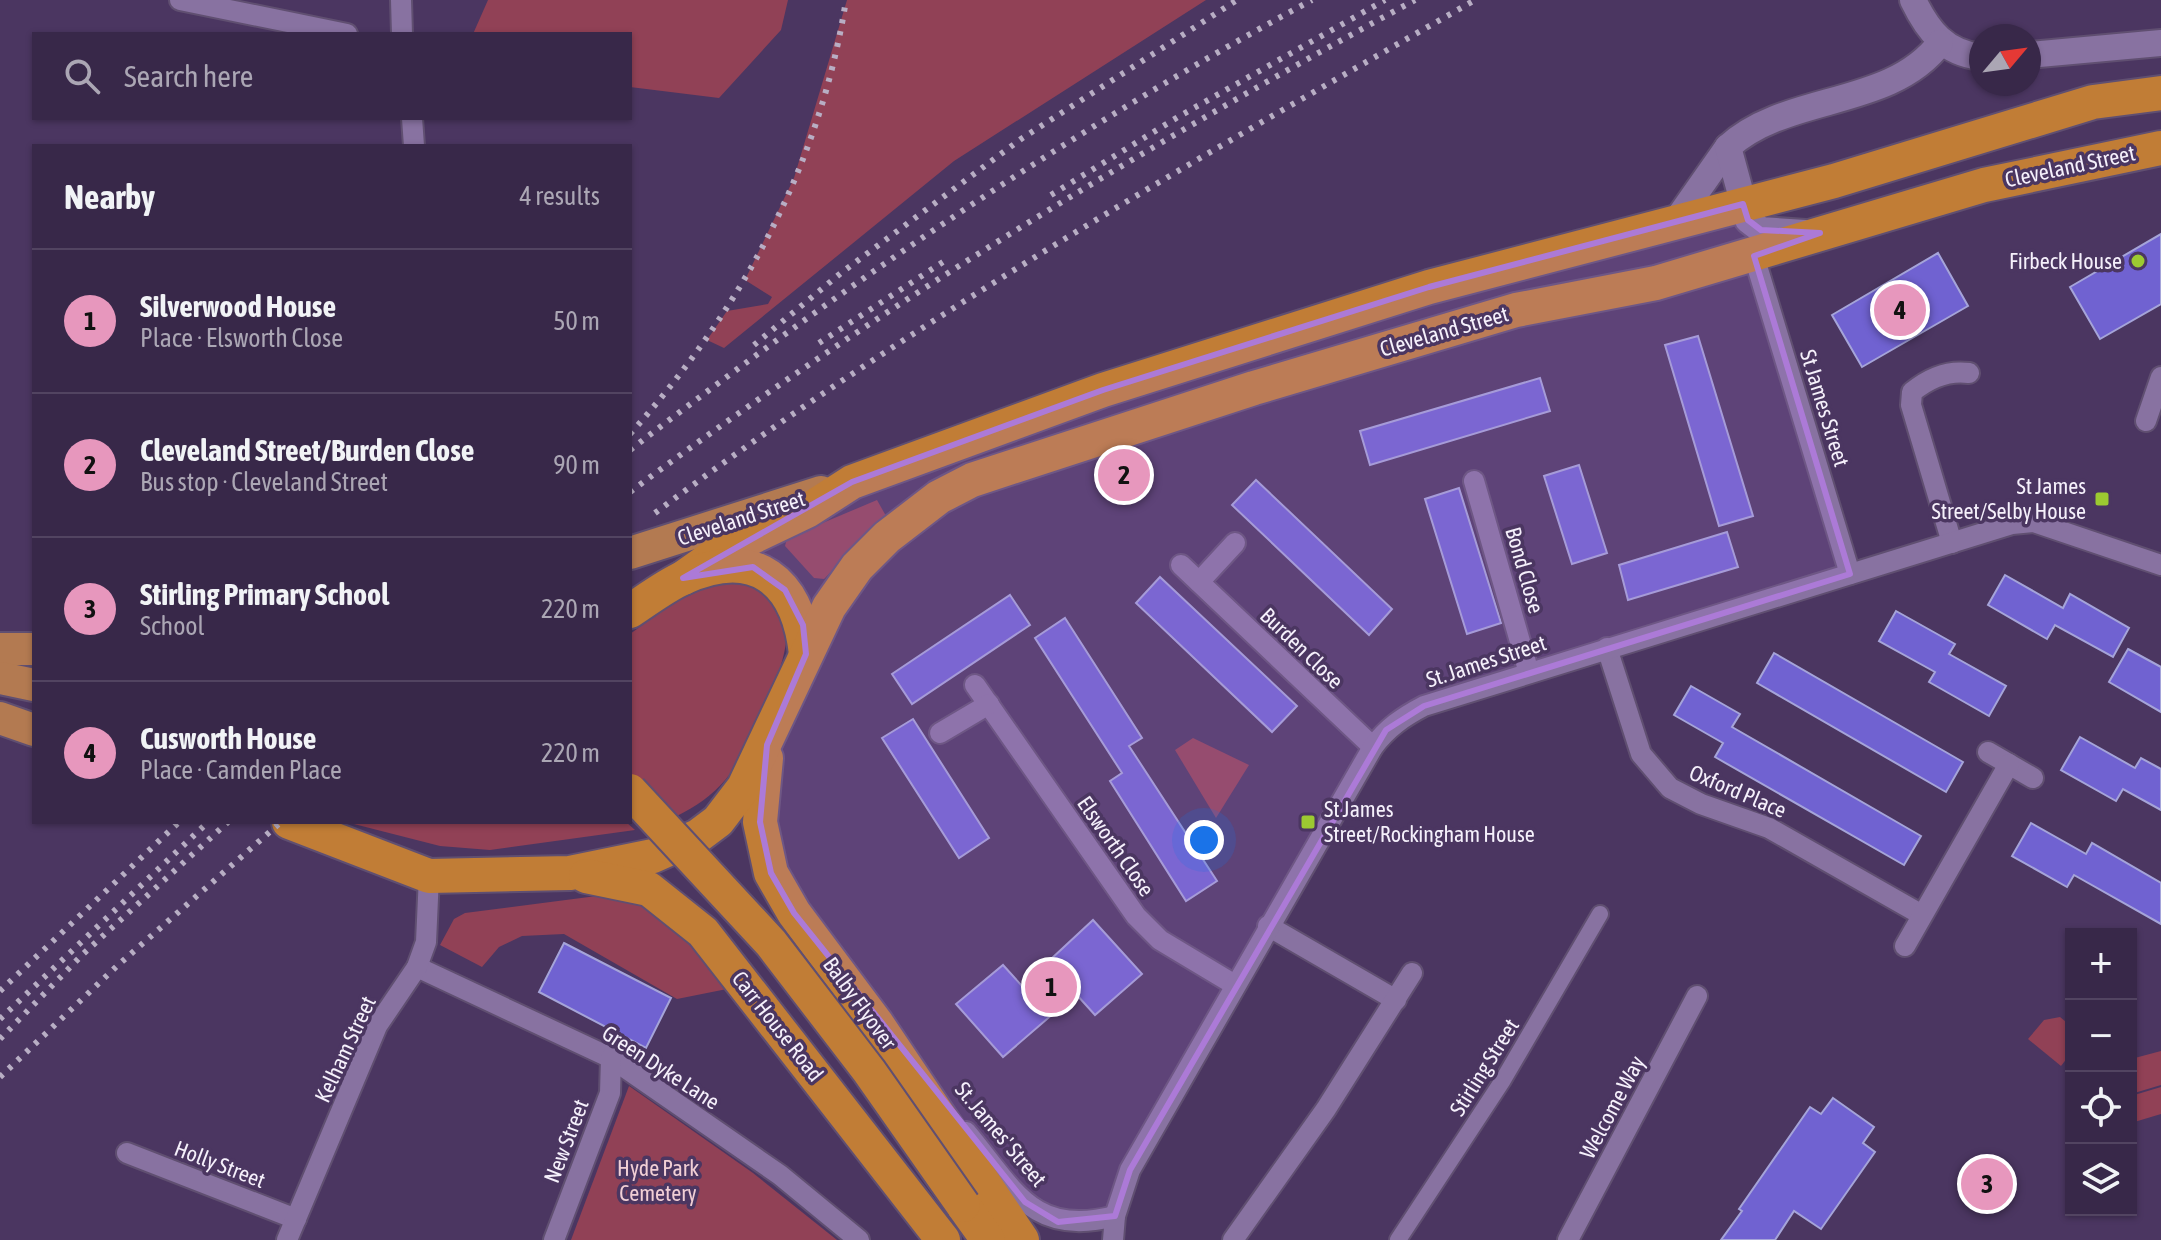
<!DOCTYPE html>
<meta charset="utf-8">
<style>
:root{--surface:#382849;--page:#3f3050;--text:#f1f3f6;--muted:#aba6b4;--line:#524461;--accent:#e797bd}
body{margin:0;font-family:"Asap Condensed",sans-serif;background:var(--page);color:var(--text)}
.controls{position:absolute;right:24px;bottom:24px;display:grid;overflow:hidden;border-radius:0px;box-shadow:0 2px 6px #0004}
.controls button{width:72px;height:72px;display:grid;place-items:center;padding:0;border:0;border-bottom:2px solid var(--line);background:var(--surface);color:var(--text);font:40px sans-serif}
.compass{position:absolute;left:1969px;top:24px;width:72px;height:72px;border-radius:50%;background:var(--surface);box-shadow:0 2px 6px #0004;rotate:61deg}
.you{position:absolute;left:1204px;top:840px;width:28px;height:28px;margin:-20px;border:6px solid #fff;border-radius:50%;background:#1a73e8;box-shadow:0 0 0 12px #1a73e833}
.badge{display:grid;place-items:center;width:52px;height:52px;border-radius:50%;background:var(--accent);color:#111;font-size:26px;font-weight:700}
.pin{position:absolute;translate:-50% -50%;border:4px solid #fff;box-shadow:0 2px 8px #0006}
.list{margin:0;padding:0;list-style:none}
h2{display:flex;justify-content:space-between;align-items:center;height:104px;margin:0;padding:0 32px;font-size:34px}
h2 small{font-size:26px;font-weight:400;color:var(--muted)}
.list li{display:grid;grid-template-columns:52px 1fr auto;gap:24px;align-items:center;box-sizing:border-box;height:144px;padding:0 32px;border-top:2px solid var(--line)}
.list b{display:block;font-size:30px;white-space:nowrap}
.list p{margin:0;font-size:26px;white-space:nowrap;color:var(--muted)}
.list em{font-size:26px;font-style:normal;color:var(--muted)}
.icon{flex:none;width:44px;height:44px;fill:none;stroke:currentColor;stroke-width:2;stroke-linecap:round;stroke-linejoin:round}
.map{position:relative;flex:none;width:2161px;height:1240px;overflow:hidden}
.search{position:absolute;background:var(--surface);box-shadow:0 2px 6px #0004;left:32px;top:32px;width:600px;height:88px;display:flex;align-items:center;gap:20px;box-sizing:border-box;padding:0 28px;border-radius:0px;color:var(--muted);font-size:30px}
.panel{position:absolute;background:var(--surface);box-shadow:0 2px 6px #0004;left:32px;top:144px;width:600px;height:680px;border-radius:0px}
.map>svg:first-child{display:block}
.green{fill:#914156}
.building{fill:#7062d1;stroke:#a5a4d9;stroke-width:2}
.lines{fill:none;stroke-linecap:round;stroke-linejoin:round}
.pedestrian-casing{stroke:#604f71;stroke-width:20}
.minor-casing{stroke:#604f71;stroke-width:24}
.tertiary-casing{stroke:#604f71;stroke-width:30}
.primary-casing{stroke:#604f71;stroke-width:36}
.trunk-casing{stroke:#604f71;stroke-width:38}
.pedestrian{stroke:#8872a1;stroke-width:16}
.minor{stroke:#8872a1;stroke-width:20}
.tertiary{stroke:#8872a1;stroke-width:26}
.primary{stroke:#b37a51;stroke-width:32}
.trunk{stroke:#c17d36;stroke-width:34}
.rail{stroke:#b8aec4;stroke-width:6;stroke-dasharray:4 8;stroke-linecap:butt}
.trunk-bridge-casing{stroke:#604f71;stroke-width:38;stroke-linecap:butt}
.trunk-bridge{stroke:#c17d36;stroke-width:34}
.marked{fill:#ac7ad7;fill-opacity:0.2;stroke:#ac7ad7;stroke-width:6;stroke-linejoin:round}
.poi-dot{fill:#9cca31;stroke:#4b3661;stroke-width:3}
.labels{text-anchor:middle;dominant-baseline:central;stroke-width:7;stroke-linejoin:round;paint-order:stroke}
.street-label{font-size:22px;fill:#f5f0fb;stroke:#4b3661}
.poi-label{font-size:22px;fill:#f5f0fb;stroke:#4b3661;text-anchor:end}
.park-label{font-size:22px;fill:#f1cfd5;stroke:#4b3661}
</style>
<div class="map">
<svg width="2161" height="1240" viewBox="0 0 2161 1240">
<rect width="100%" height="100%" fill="#4b3661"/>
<g class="green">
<polygon points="488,0 788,0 781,30 719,98 630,87 630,34 473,34"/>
<polygon points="847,0 1206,0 954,161 724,348 707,340 727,311 768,304 772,297 745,280 794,178"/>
<polygon points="877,500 886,516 824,579 814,578 785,546 787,538"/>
<path d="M 740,581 C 760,589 777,599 785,620 C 797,651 747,754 726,779 C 712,796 696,806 677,816 L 630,774 L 630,634 C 666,608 695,582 740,581 Z"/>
<polygon points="1193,738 1249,765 1216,818 1175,750"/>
<polygon points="626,822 635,830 490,850 440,846 350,823"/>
<path d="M 612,894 C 666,905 694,947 727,989 L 677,999 L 564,934 L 522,936 L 499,947 L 482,967 L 440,945 L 454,919 L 465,913 Z"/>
<polygon points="2060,1017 2071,1026 2071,1053 2061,1066 2028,1039 2044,1020"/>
<polygon points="2161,1051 2161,1085 2131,1094 2131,1059"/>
<polygon points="629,1086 753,1173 837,1240 571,1240"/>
<polygon points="2161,1087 2161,1114 2131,1123 2131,1096"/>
</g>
<g class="building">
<polygon points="2161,234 2161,304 2100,339 2070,287"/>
<polygon points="1938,253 1968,306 1862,367 1832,315"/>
<polygon points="1698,336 1753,516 1719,526 1665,345"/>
<polygon points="1540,378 1550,411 1370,465 1360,431"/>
<polygon points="1579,465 1607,553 1572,564 1544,476"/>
<polygon points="1256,480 1392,609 1369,635 1232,505"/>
<polygon points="1459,488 1501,623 1467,634 1425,499"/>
<polygon points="1727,532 1738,567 1628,600 1619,565"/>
<polygon points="2005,575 2063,608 2070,594 2129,628 2113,657 2055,625 2047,639 1988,605"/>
<polygon points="1160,577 1297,706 1272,732 1136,603"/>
<polygon points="1010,595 1030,625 912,704 892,674"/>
<polygon points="1896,611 1955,644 1949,654 2006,686 1989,716 1929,682 1935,672 1879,641"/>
<polygon points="1065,618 1142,738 1129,746 1217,881 1186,901 1110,781 1122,773 1035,638"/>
<polygon points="2128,649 2161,667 2161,712 2109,682"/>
<polygon points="1774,653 1963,762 1946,792 1757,683"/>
<polygon points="1691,686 1740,714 1732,727 1921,836 1904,865 1715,757 1723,743 1674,715"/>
<polygon points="913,719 989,838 959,858 882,738"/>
<polygon points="2080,737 2135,768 2141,758 2161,769 2161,810 2123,789 2116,801 2061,770"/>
<polygon points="2031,823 2086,854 2092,843 2161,883 2161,924 2074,875 2067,887 2012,856"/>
<polygon points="1093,920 1142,974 1095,1015 1076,994 1003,1057 956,1004 1003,965 1022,986"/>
<polygon points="564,943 671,998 646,1048 539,992"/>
<polygon points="1833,1098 1874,1127 1863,1143 1875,1152 1821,1229 1794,1211 1775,1240 1721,1240 1742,1211 1739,1209 1810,1107 1821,1114"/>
</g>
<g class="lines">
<defs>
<polyline id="pedestrian" points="1398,1240 1503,1080 1600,914"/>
<g id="minor">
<polyline points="180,0 347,34"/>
<polyline points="401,0 402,34"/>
<polyline points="412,118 414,146"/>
<polyline points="1754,256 1850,574"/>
<polyline points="2146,421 2161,377"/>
<polyline points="1474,481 1529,673"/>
<path d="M 1952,543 L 1911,405 L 1912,392 C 1929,378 1947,370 1969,373"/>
<polyline points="1181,565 1373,747"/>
<polyline points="1199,582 1235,543"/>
<polyline points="1607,648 1641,754 1670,788 1701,804 1769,828 1922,915"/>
<polyline points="975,685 1136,916 1160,940 1235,985"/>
<polyline points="940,733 989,704"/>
<polyline points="1988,752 2033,778"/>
<polyline points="1268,926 1396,1000"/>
<polyline points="1905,946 2009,764"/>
<polyline points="417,967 611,1058 780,1175 859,1240"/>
<path d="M 966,1132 C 1013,1188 1032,1238 1115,1216"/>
<polyline points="127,1153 296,1219"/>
<polyline points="287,1240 377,1026 417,967 426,942 429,876"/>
<polyline points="554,1240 610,1093 611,1058"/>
<path d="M 1113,1240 L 1115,1216 L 1130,1170 L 1373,747 C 1387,728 1403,717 1424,706 L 2012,524 L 2034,522 L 2161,565"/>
<polyline points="1233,1240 1326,1109 1412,973"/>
<polyline points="1568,1240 1697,996"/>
</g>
<g id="tertiary">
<path d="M 1913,0 C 1928,31 1945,53 1981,57"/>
<polyline points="2029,55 2161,43"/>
<polyline points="1674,224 1728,147"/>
<path d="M 1805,233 L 1761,230 L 1748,220 L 1728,147 C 1787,93 1890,109 1940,43"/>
</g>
<g id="primary">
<polyline points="630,553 821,492"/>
<polyline points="0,649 34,649"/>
<polyline points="0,678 34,685"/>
<polyline points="0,718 34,730"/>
</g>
<g id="trunk">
<polyline points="683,578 717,554 807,511 852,482 1103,390 1429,287 1834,181 2093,102 2161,93"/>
<path d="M 630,611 C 647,600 665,586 683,578 C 756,545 798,581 806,654"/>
<polyline points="766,758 760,822 771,873 794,913 877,1024 1022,1240"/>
<polyline points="289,822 429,876 570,873 653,856 698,836 718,821 744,787 829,607 857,567 887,537 939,497 972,480 1254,388 1516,310 1656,283 1984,185 2161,148"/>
<polyline points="586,876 649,889 703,932 943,1240"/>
<polyline points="963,1205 988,1240"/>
</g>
</defs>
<use href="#pedestrian" class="pedestrian-casing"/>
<use href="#minor" class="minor-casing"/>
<use href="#tertiary" class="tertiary-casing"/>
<use href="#primary" class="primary-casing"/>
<use href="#trunk" class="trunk-casing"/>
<use href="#pedestrian" class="pedestrian"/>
<use href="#minor" class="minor"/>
<use href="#tertiary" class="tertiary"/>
<use href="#primary" class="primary"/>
<use href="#trunk" class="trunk"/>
<g class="rail">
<polyline points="1051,195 1178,117 1385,0"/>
<polyline points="819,343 946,260"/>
<polyline points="754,345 841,273 1021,139 1237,0"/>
<path d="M 630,434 C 741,310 820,166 846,0"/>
<path d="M 630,450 C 846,284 1072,129 1312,0"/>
<path d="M 630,492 C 878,307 1143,147 1415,0"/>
<path d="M 655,513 C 914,319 1194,160 1475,0"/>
<polyline points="0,991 179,822"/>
<polyline points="0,1019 208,822"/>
<polyline points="0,1039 82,955 228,822"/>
<polyline points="0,1077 117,966 281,822"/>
</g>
<defs>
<polyline id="trunk-bridge" points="630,791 771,943 869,1071 963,1205"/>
</defs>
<use href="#trunk-bridge" class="trunk-bridge-casing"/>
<use href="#trunk-bridge" class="trunk-bridge"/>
</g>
<path class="marked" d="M 1743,204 L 1748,220 L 1761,230 L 1820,233 L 1754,256 L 1850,574 L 1424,706 L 1386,730 L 1130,1170 L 1115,1216 L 1058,1222 L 1025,1202 L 794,913 L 771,873 L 760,822 L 767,745 L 806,654 L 803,625 L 785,590 L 753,567 L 683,578 L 852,482 L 1103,390 L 1429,287 Z"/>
<g class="poi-dot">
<circle cx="2138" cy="261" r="8"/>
<rect x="2094" y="491" width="16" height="16" rx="4"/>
<rect x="1300" y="814" width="16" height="16" rx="4"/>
</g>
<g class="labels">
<g class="street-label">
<text transform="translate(2070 166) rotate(-12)">Cleveland Street</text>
<text transform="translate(1444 331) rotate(-16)">Cleveland Street</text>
<text transform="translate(1825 408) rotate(73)">St James Street</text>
<text transform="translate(741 518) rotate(-18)">Cleveland Street</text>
<text transform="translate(1525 570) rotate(74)">Bond Close</text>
<text transform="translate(1302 648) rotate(44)">Burden Close</text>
<text transform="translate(1486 661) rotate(-18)">St. James Street</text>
<text transform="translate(1738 791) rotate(23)">Oxford Place</text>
<text transform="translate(1116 846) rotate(55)">Elsworth Close</text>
<text transform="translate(860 1003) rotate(54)">Balby Flyover</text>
<text transform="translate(778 1026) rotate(52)">Carr House Road</text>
<text transform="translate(345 1049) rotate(-65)">Kelham Street</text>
<text transform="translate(661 1067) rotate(33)">Green Dyke Lane</text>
<text transform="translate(1484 1067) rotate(-58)">Stirling Street</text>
<text transform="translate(1612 1107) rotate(-62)">Welcome Way</text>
<text transform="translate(1001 1134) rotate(50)">St. James' Street</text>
<text transform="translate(566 1141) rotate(-69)">New Street</text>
<text transform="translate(220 1164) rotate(21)">Holly Street</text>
</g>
<g class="poi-label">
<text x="2122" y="261">Firbeck House</text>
<text x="2086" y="486">St James<tspan x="2086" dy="25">Street/Selby House</tspan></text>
<text x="1324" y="809" text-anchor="start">St James<tspan x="1324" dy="25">Street/Rockingham House</tspan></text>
</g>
<g class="park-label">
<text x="658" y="1168">Hyde Park<tspan x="658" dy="25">Cemetery</tspan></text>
</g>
</g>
</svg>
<div class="controls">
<button>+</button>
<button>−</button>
<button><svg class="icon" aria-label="locate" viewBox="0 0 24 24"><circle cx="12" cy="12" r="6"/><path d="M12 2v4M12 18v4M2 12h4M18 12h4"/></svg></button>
<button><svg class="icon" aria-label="layers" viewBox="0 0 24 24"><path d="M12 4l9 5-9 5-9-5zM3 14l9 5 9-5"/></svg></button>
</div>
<svg class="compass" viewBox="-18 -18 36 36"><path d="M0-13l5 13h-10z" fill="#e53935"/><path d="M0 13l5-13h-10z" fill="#aba6b4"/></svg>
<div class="you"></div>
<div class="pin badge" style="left:1051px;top:987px">1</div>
<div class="pin badge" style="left:1124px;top:475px">2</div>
<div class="pin badge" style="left:1987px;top:1184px">3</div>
<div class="pin badge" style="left:1900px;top:310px">4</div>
<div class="search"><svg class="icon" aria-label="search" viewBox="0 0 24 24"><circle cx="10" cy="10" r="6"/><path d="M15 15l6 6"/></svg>Search here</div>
<section class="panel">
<h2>Nearby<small>4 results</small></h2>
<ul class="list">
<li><span class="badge">1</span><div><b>Silverwood House</b><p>Place · Elsworth Close</p></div><em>50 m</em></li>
<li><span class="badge">2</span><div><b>Cleveland Street/Burden Close</b><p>Bus stop · Cleveland Street</p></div><em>90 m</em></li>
<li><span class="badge">3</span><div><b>Stirling Primary School</b><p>School</p></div><em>220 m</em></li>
<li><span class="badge">4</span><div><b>Cusworth House</b><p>Place · Camden Place</p></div><em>220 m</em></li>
</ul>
</section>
</div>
